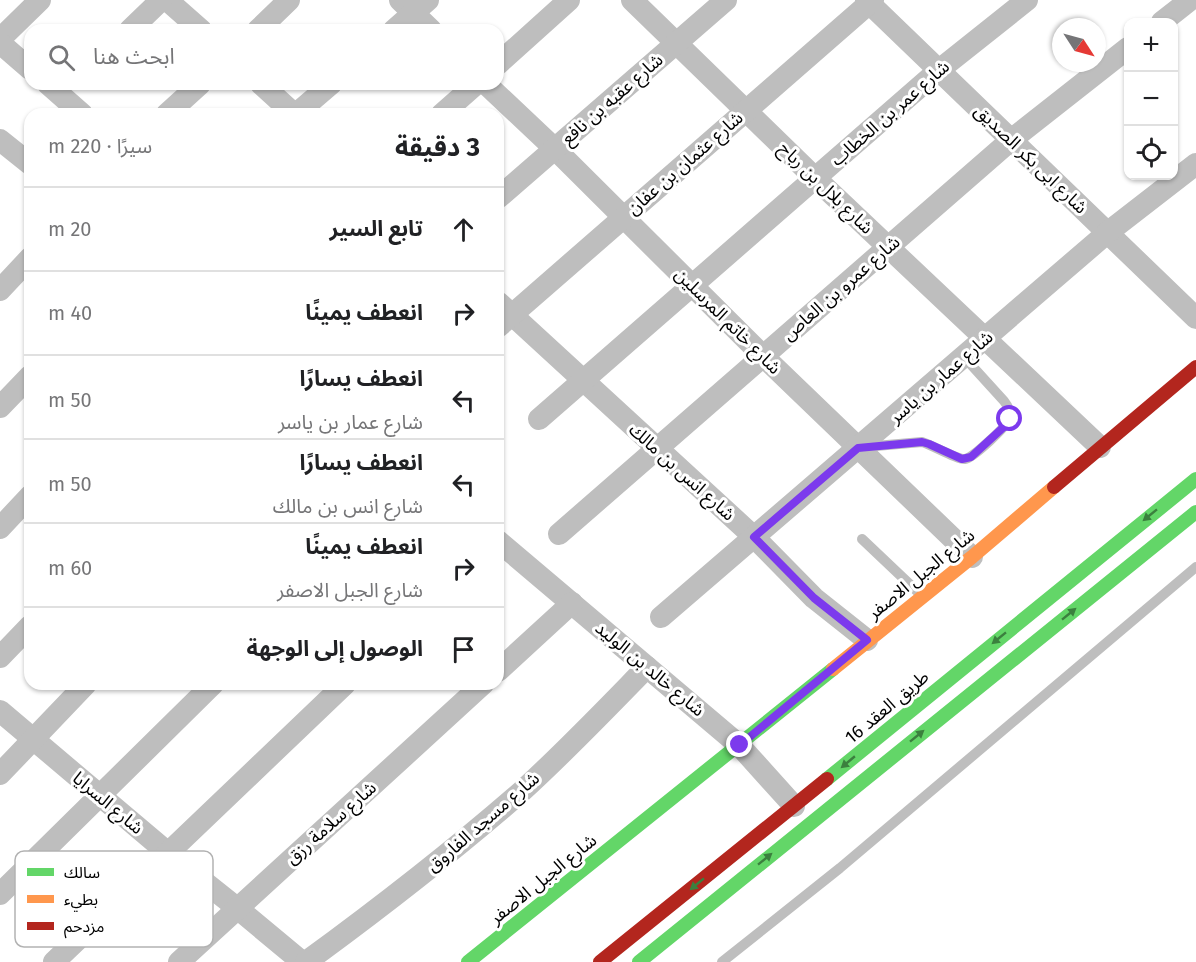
<!DOCTYPE html>
<html lang="ar">
<meta charset="utf-8">
<style>
:root{--surface:#fff;--page:#f6f6f6;--text:#202124;--muted:#757577;--line:#e0e0e0}
body{margin:0;font-family:"Fira Sans","Noto Sans Arabic",sans-serif;background:var(--page);color:var(--text);direction:rtl}
.controls{position:absolute;right:18px;top:18px;display:grid;overflow:hidden;border-radius:12px;box-shadow:0 2px 4px #0004}
.controls button{width:54px;height:54px;display:grid;place-items:center;padding:0;border:0;border-bottom:2px solid var(--line);background:var(--surface);color:var(--text);font:30px sans-serif}
.compass{position:absolute;left:1052px;top:18px;width:54px;height:54px;border-radius:50%;background:var(--surface);box-shadow:0 2px 4px #0004;rotate:126deg}
.stop{position:absolute;width:18px;height:18px;margin:-14px;border:4px solid #7c3aed;border-radius:50%;background:#fff}
.stop.end{background:#7c3aed;border-color:#fff;box-shadow:0 2px 6px #0008}
.list{margin:0;padding:0;list-style:none}
h2{display:flex;justify-content:space-between;align-items:center;height:78px;margin:0;padding:0 24px;font-size:26px}
h2 small{font-size:20px;font-weight:400;color:var(--muted)}
.list li{display:grid;grid-template-columns:39px 1fr auto;gap:18px;align-items:center;box-sizing:border-box;height:84px;padding:0 24px;border-top:2px solid var(--line)}
.list b{display:block;font-size:22px;white-space:nowrap}
.list p{margin:0;font-size:20px;white-space:nowrap;color:var(--muted)}
.list em{font-size:20px;font-style:normal;color:var(--muted)}
.icon{flex:none;width:33px;height:33px;fill:none;stroke:currentColor;stroke-width:2;stroke-linecap:round;stroke-linejoin:round}
.map{position:relative;flex:none;width:1196px;height:962px;overflow:hidden;direction:ltr}
.search{position:absolute;background:var(--surface);box-shadow:0 2px 4px #0004;left:24px;top:24px;width:480px;height:66px;display:flex;align-items:center;gap:15px;box-sizing:border-box;padding:0 21px;border-radius:18px;color:var(--muted);font-size:22px}
.panel{position:absolute;background:var(--surface);box-shadow:0 2px 4px #0004;left:24px;top:108px;width:480px;height:582px;border-radius:18px;direction:rtl}
.map>svg:first-child{display:block}
.lines{fill:none;stroke-linecap:round;stroke-linejoin:round}
.lane{stroke:#bebebe;stroke-width:10}
.street{stroke:#bebebe;stroke-width:22}
.fast{stroke:#63d668;stroke-width:14}
.slow{stroke:#ff974d;stroke-width:14}
.jam{stroke:#b3261e;stroke-width:14}
.oneway{fill:#3b803e}
.route{stroke:#7c3aed;stroke-width:8}
.labels{text-anchor:middle;dominant-baseline:central;stroke-width:6;stroke-linejoin:round;paint-order:stroke}
.street-label{font-size:18px;fill:#000;stroke:#fff}
.key{fill:#fff;stroke:#b2b2b2;stroke-width:1.5}
.key-label{font-size:16px;fill:#000}
</style>
<div class="map">
<svg width="1196" height="962" viewBox="0 0 1196 962">
<rect width="100%" height="100%" fill="#fff"/>
<g class="lines">
<g class="lane">
<path d="M 864,447 L 922,442 C 932,445 958,460 965,459 C 973,458 1008,425 1010,418 C 1011,411 1008,406 1004,401 L 964,357"/>
<polyline points="862,539 920,594"/>
<polyline points="722,962 840,868 1196,567"/>
</g>
<g class="street">
<polyline points="167,0 201,30"/>
<polyline points="400,0 431,30"/>
<polyline points="632,0 815,178 1100,447"/>
<polyline points="866,0 1196,318"/>
<polyline points="1162,22 1190,0"/>
<polyline points="130,30 161,0"/>
<polyline points="258,30 289,0"/>
<polyline points="394,30 428,0"/>
<polyline points="0,39 40,0"/>
<polyline points="0,43 30,69"/>
<polyline points="498,64 569,0"/>
<polyline points="48,84 82,114"/>
<polyline points="261,84 294,114"/>
<polyline points="486,84 555,149 763,356 972,557"/>
<polyline points="167,114 200,84"/>
<polyline points="296,114 331,84"/>
<polyline points="442,114 476,84"/>
<polyline points="0,140 30,164"/>
<polyline points="498,198 726,0"/>
<polyline points="0,290 30,258"/>
<polyline points="498,302 754,537 814,598 867,640"/>
<polyline points="498,327 873,0"/>
<polyline points="0,407 30,376"/>
<polyline points="539,419 939,70 1027,0"/>
<polyline points="0,528 30,496"/>
<polyline points="559,534 1011,140 1128,48"/>
<polyline points="498,541 739,745 794,806"/>
<polyline points="661,617 1107,233 1196,164"/>
<polyline points="0,657 30,626"/>
<polyline points="498,671 572,603"/>
<polyline points="0,711 168,853 237,908 302,962"/>
<polyline points="0,774 86,684"/>
<polyline points="0,894 213,684"/>
<polyline points="54,962 345,684"/>
<polyline points="179,962 483,684"/>
<path d="M 306,962 C 380,908 452,852 521,792 C 565,752 606,709 647,667"/>
</g>
<g class="fast">
<polyline points="827,779 1196,479"/>
<polyline points="468,962 833,669"/>
<polyline points="639,962 1196,512"/>
</g>
<polyline class="slow" points="833,669 972,557 1054,487"/>
<g class="jam">
<polyline points="1054,487 1196,367"/>
<polyline points="600,962 827,779"/>
</g>
</g>
<defs><path id="oneway-solid" d="M-6-.8H1V-3.2L6.5 0L1 3.2V.8H-6Z" transform="scale(1.5)"/></defs>
<g class="oneway">
<use href="#oneway-solid" transform="translate(1150 515) rotate(141)"/>
<use href="#oneway-solid" transform="translate(1069 614) rotate(-39)"/>
<use href="#oneway-solid" transform="translate(999 638) rotate(141)"/>
<use href="#oneway-solid" transform="translate(917 736) rotate(-39)"/>
<use href="#oneway-solid" transform="translate(848 762) rotate(140)"/>
<use href="#oneway-solid" transform="translate(765 859) rotate(-39)"/>
<use href="#oneway-solid" transform="translate(697 884) rotate(141)"/>
</g>
<g class="lines">
<polyline class="route" points="740,745 867,640 814,598 754,537 858,448 922,442 929,444 962,459 971,457 1007,424 1010,419"/>
</g>
<g class="labels">
<g class="street-label">
<text transform="translate(612 99) rotate(-41)">شارع عقبه بن نافع</text>
<text transform="translate(890 113) rotate(-41)">شارع عمر بن الخطاب</text>
<text transform="translate(1031 159) rotate(44)">شارع ابى بكر الصديق</text>
<text transform="translate(685 163) rotate(-41)">شارع عثمان بن عفان</text>
<text transform="translate(826 188) rotate(44)">شارع بلال بن رباح</text>
<text transform="translate(841 288) rotate(-41)">شارع عمرو بن العاص</text>
<text transform="translate(728 321) rotate(45)">شارع خاتم المرسلين</text>
<text transform="translate(941 377) rotate(-41)">شارع عمار بن ياسر</text>
<text transform="translate(682 472) rotate(42)">شارع انس بن مالك</text>
<text transform="translate(921 574) rotate(-39)">شارع الجبل الاصفر</text>
<text transform="translate(650 669) rotate(40)">شارع خالد بن الوليد</text>
<text transform="translate(887 707) rotate(-40)">طريق العقد 16</text>
<text transform="translate(108 803) rotate(40)">شارع السرايا</text>
<text transform="translate(483 822) rotate(-41)">شارع مسجد الفاروق</text>
<text transform="translate(331 823) rotate(-42)">شارع سلامة رزق</text>
<text transform="translate(543 879) rotate(-39)">شارع الجبل الاصفر</text>
</g>
</g>
<rect x="15" y="851" width="198" height="96" rx="9" class="key"/>
<rect x="27" y="868" width="27" height="8" fill="#63d668"/>
<rect x="27" y="895" width="27" height="8" fill="#ff974d"/>
<rect x="27" y="922" width="27" height="8" fill="#b3261e"/>
<g class="key-label">
<text x="64" y="878">سالك</text>
<text x="64" y="905">بطيء</text>
<text x="64" y="932">مزدحم</text>
</g>
</svg>
<div class="controls">
<button>+</button>
<button>−</button>
<button><svg class="icon" aria-label="locate" viewBox="0 0 24 24"><circle cx="12" cy="12" r="6"/><path d="M12 2v4M12 18v4M2 12h4M18 12h4"/></svg></button>
</div>
<svg class="compass" viewBox="-18 -18 36 36"><path d="M0-13l5 13h-10z" fill="#e53935"/><path d="M0 13l5-13h-10z" fill="#757577"/></svg>
<div class="stop" style="left:1010px;top:419px"></div>
<div class="stop end" style="left:740px;top:745px"></div>
<div class="search"><svg class="icon" aria-label="search" viewBox="0 0 24 24"><circle cx="10" cy="10" r="6"/><path d="M15 15l6 6"/></svg>ابحث هنا</div>
<section class="panel">
<h2>3 دقيقة<small>سيرًا · 220 m</small></h2>
<ul class="list">
<li><svg class="icon" aria-label="ahead" viewBox="0 0 24 24"><path d="M12 20V5M6 11l6-6 6 6"/></svg><div><b>تابع السير</b></div><em>20 m</em></li>
<li><svg class="icon" aria-label="right" viewBox="0 0 24 24"><path d="M7 20v-9h11M14 6l5 5-5 5"/></svg><div><b>انعطف يمينًا</b></div><em>40 m</em></li>
<li><svg class="icon" aria-label="left" viewBox="0 0 24 24"><path d="M17 20v-9H6M10 6l-5 5 5 5"/></svg><div><b>انعطف يسارًا</b><p>شارع عمار بن ياسر</p></div><em>50 m</em></li>
<li><svg class="icon" aria-label="left" viewBox="0 0 24 24"><path d="M17 20v-9H6M10 6l-5 5 5 5"/></svg><div><b>انعطف يسارًا</b><p>شارع انس بن مالك</p></div><em>50 m</em></li>
<li><svg class="icon" aria-label="right" viewBox="0 0 24 24"><path d="M7 20v-9h11M14 6l5 5-5 5"/></svg><div><b>انعطف يمينًا</b><p>شارع الجبل الاصفر</p></div><em>60 m</em></li>
<li><svg class="icon" aria-label="arrive" viewBox="0 0 24 24"><path d="M6 21V4h12l-3 4 3 4H6"/></svg><div><b>الوصول إلى الوجهة</b></div></li>
</ul>
</section>
</div>
